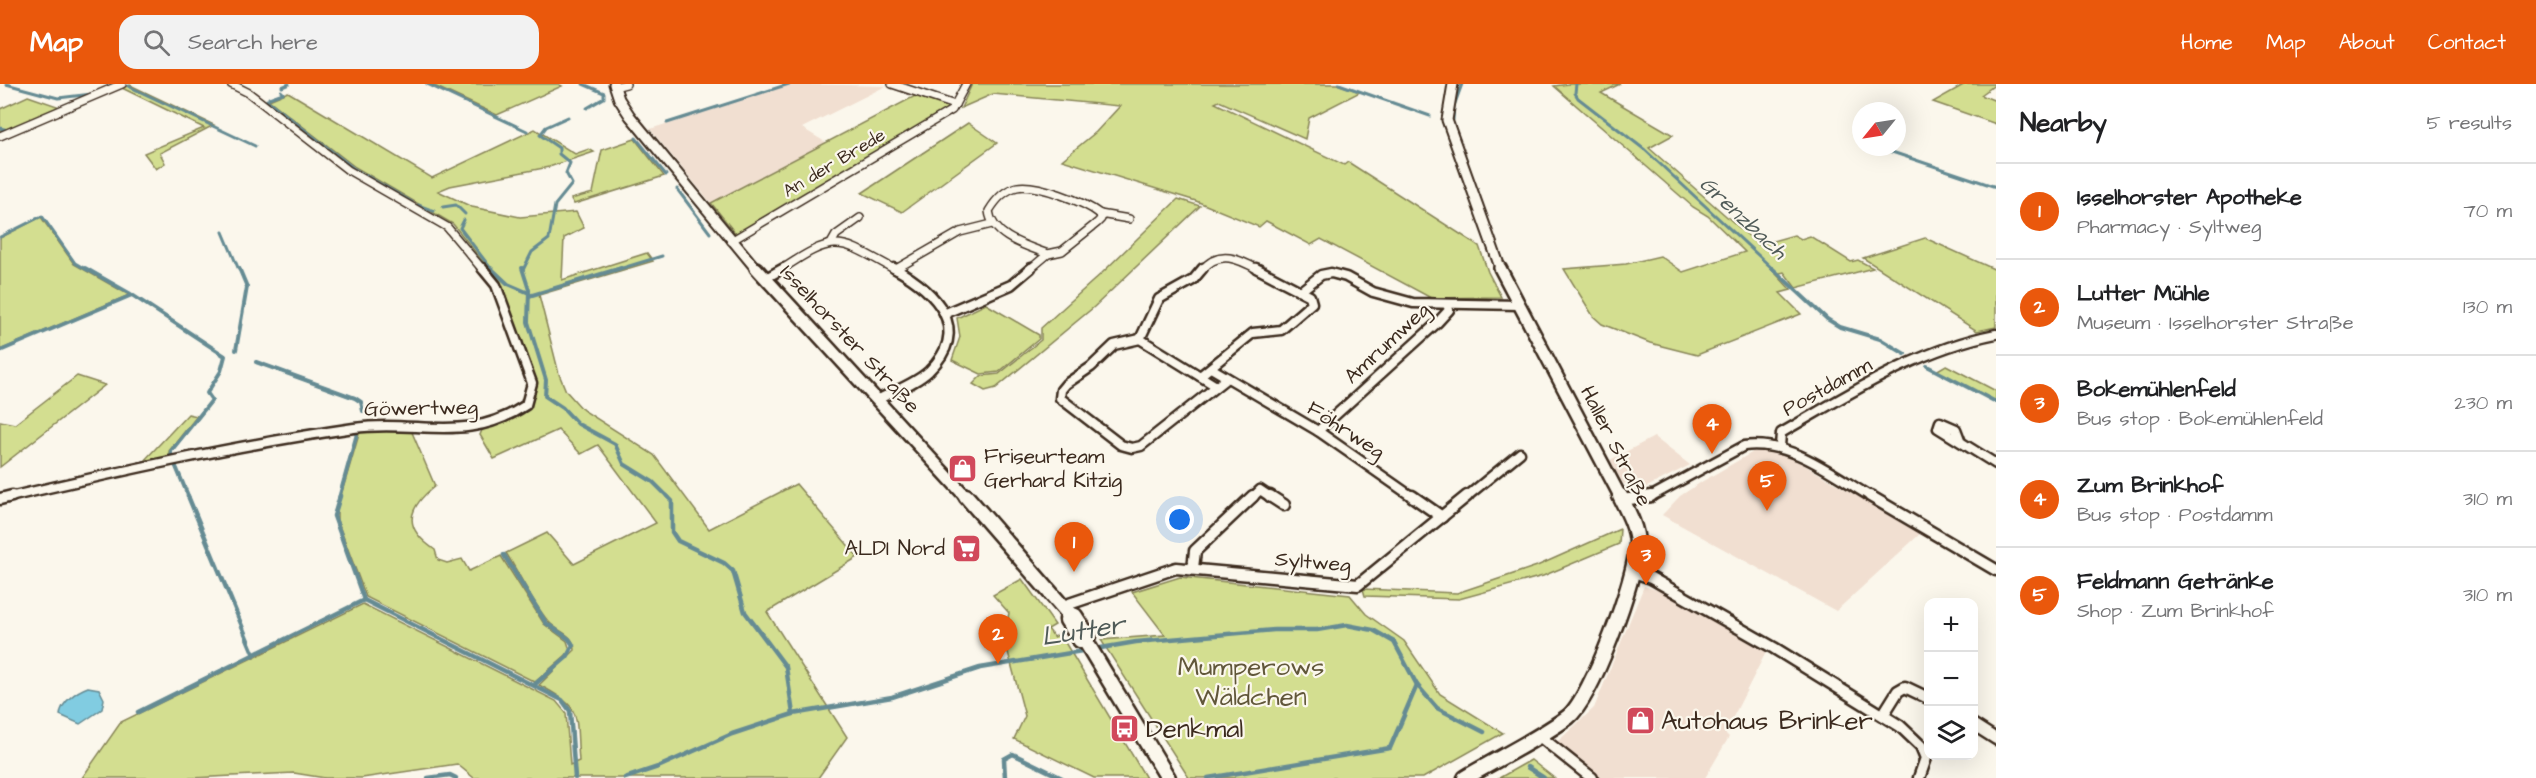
<!DOCTYPE html>
<meta charset="utf-8">
<style>
:root{--surface:#fff;--page:#f2f2f2;--text:#202124;--muted:#757577;--line:#e0e0e0;--accent:#ea580c}
body{margin:0;font-family:"Architects Daughter",sans-serif;background:var(--page);color:var(--text)}
.controls{position:absolute;right:18px;bottom:18px;display:grid;overflow:hidden;border-radius:12px;box-shadow:0 6px 24px #0002}
.controls button{width:54px;height:54px;display:grid;place-items:center;padding:0;border:0;border-bottom:2px solid var(--line);background:var(--surface);color:var(--text);font:30px sans-serif}
.compass{position:absolute;left:1852px;top:18px;width:54px;height:54px;border-radius:50%;background:var(--surface);box-shadow:0 6px 24px #0002;rotate:240deg}
.you{position:absolute;left:1180px;top:436px;width:21px;height:21px;margin:-15px;border:4px solid #fff;border-radius:50%;background:#1a73e8;box-shadow:0 0 0 9px #1a73e833}
.badge{display:grid;place-items:center;width:39px;height:39px;border-radius:50%;background:var(--accent);color:#fff;font-size:20px;font-weight:700}
.pin{position:absolute;translate:-50% -50px;filter:drop-shadow(0 2px 3px #0008)}
.pin::after{content:'';position:absolute;top:32px;width:21px;height:18px;background:inherit;clip-path:polygon(0 0,100% 0,50% 100%)}
.list{margin:0;padding:0;list-style:none}
h2{display:flex;justify-content:space-between;align-items:center;height:78px;margin:0;padding:0 24px;font-size:26px}
h2 small{font-size:20px;font-weight:400;color:var(--muted)}
.list li{display:grid;grid-template-columns:39px 1fr auto;gap:18px;align-items:center;box-sizing:border-box;height:96px;padding:0 24px;border-top:2px solid var(--line)}
.list b{display:block;font-size:22px;white-space:nowrap}
.list p{margin:0;font-size:20px;white-space:nowrap;color:var(--muted)}
.list em{font-size:20px;font-style:normal;color:var(--muted)}
.icon{flex:none;width:33px;height:33px;fill:none;stroke:currentColor;stroke-width:2;stroke-linecap:round;stroke-linejoin:round}
.map{position:relative;flex:none;width:1996px;height:694px;overflow:hidden}
header{display:flex;align-items:center;gap:36px;box-sizing:border-box;height:84px;padding:0 30px;background:var(--accent);color:#fff}
header strong{font-size:28px}
nav{display:flex;gap:33px;margin-inline-start:auto;font-size:21px}
.search{width:420px;height:54px;background:var(--page);display:flex;align-items:center;gap:15px;box-sizing:border-box;padding:0 21px;border-radius:18px;color:var(--muted);font-size:22px}
main{display:flex}
aside{flex:1;background:var(--surface)}
.map>svg:first-child{display:block}
.built{fill:#f1dfd1}
.green{fill:#d3de90;stroke:#878457;stroke-width:1.5}
.water{fill:#81cce1;stroke:#658b93;stroke-width:1.5}
.lines{fill:none;stroke-linecap:round;stroke-linejoin:round}
.stream-far2{stroke:#658b93;stroke-width:3}
.stream-far1{stroke:#658b93;stroke-width:4}
.stream{stroke:#658b93;stroke-width:4.5}
.minor-far2-casing{stroke:#3b2a1e;stroke-width:10}
.minor-far1-casing{stroke:#3b2a1e;stroke-width:13}
.minor-casing{stroke:#3b2a1e;stroke-width:15}
.tertiary-far2-casing{stroke:#3b2a1e;stroke-width:13}
.tertiary-far1-casing{stroke:#3b2a1e;stroke-width:16}
.tertiary-casing{stroke:#3b2a1e;stroke-width:19}
.minor-far2{stroke:#fbf7ec;stroke-width:7}
.minor-far1{stroke:#fbf7ec;stroke-width:8}
.minor{stroke:#fbf7ec;stroke-width:10}
.tertiary-far2{stroke:#fbf7ec;stroke-width:9}
.tertiary-far1{stroke:#fbf7ec;stroke-width:11}
.tertiary{stroke:#fbf7ec;stroke-width:14}
.labels{text-anchor:middle;dominant-baseline:central;stroke-width:4.5;stroke-linejoin:round;paint-order:stroke}
.far-street-label{font-size:18px;fill:#3b2a1e;stroke:#fbf7ec}
.street-label{font-size:21px;fill:#3b2a1e;stroke:#fbf7ec}
.poi-label{font-size:21px;fill:#3b2a1e;stroke:#fbf7ec;text-anchor:start}
.water-label{font-size:22px;font-style:italic;fill:#505b58;stroke:#fbf7ec}
.near-park-label{font-size:26px;fill:#61573a;stroke:#fbf7ec}
.near-poi-label{font-size:26px;fill:#3b2a1e;stroke:#fbf7ec;text-anchor:start}
.near-water-label{font-size:27px;font-style:italic;fill:#505b58;stroke:#fbf7ec}
</style>
<header>
<strong>Map</strong>
<div class="search"><svg class="icon" aria-label="search" viewBox="0 0 24 24"><circle cx="10" cy="10" r="6"/><path d="M15 15l6 6"/></svg>Search here</div>
<nav><a>Home</a><a>Map</a><a>About</a><a>Contact</a></nav>
</header>
<main>
<div class="map">
<svg width="1996" height="694" viewBox="0 0 1996 694">
<rect width="100%" height="100%" fill="#fbf7ec"/>
<filter id="ink" filterUnits="userSpaceOnUse"><feTurbulence type="fractalNoise" baseFrequency=".0167" numOctaves="2"/><feDisplacementMap in="SourceGraphic" scale="12" xChannelSelector="R" yChannelSelector="G"/><feConvolveMatrix kernelMatrix="1 2 1 2 8 2 1 2 1" color-interpolation-filters="sRGB"/></filter>
<g filter="url(#ink)">
<g class="built">
<polygon points="792,0 886,2 802,44 827,59 711,119 650,45"/>
<polygon points="1654,353 1690,381 1641,406 1634,405 1623,399 1610,376"/>
<polygon points="1766,366 1792,374 1921,449 1836,527 1662,431 1680,412 1703,397 1753,368"/>
<polygon points="1644,502 1660,507 1767,566 1725,649 1729,653 1705,694 1599,694 1556,659 1594,624"/>
</g>
<g class="green">
<polygon points="430,0 558,0 562,2 497,31"/>
<polygon points="972,0 1337,0 1360,8 1309,34 1305,55 1219,17 1215,19 1344,81 1348,78 1479,162 1488,188 1501,213 1431,214 1321,155 1311,161 1266,137 1259,143 1196,117 1062,76 1096,48 1120,22 993,10 961,24"/>
<polygon points="1569,0 1620,0 1601,9 1673,51 1649,64 1759,161 1794,151 1801,155 1810,152 1851,178 1858,176 1873,184 1796,204 1784,188 1776,190 1791,206 1780,209 1801,230 1697,271 1650,259 1602,240 1593,232 1564,185 1626,180 1660,172 1683,188 1745,168 1708,132 1693,123 1554,2"/>
<polygon points="1965,0 1996,0 1981,11 1996,17 1996,40 1933,18"/>
<polygon points="130,1 214,41 160,69 165,79 156,85 144,69 204,44 122,4"/>
<path d="M 288,8 L 432,94 L 535,45 L 575,70 L 589,65 L 594,68 L 549,83 L 450,102 L 438,107 L 472,123 L 520,133 L 576,128 L 584,144 L 564,154 L 562,196 L 647,169 L 653,177 L 539,211 L 559,290 L 566,307 L 583,326 L 654,371 L 709,445 L 796,400 L 858,473 L 767,528 L 847,653 L 818,694 L 474,694 L 457,680 L 362,694 L 325,694 L 294,689 L 192,694 L 82,694 L 121,638 L 363,520 L 556,617 L 566,629 L 570,681 L 579,677 C 575,629 584,624 539,601 L 575,566 C 574,549 558,549 548,537 C 532,517 520,491 506,469 L 547,449 L 574,480 L 656,439 L 598,361 L 581,370 L 558,346 L 494,375 L 480,351 L 482,346 C 510,336 534,332 537,297 L 500,199 L 453,140 L 355,83 L 269,16 Z"/>
<polygon points="917,11 946,20 948,25 736,150 711,119"/>
<polygon points="28,12 60,23 7,47 0,46 0,25"/>
<polygon points="968,39 997,59 902,128 862,109"/>
<polygon points="635,55 664,92 574,120 571,115 593,109 602,66"/>
<polygon points="1178,115 1200,122 1094,223 996,304 985,307 973,300 981,292 999,290 1041,256 1041,244 1102,189"/>
<polygon points="41,133 74,180 129,211 0,266 0,154"/>
<polygon points="1925,154 1996,186 1996,243 1977,247 1863,174"/>
<polygon points="986,220 1039,251 1039,255 999,288 981,290 952,276 960,253 957,234"/>
<polygon points="1946,281 1996,307 1996,318 1936,287"/>
<polygon points="77,292 105,301 0,383 0,337 15,340"/>
<polygon points="188,330 197,332 169,367 169,372 141,380"/>
<path d="M 370,345 L 411,346 L 435,402 C 405,426 404,445 435,466 L 438,476 L 447,479 L 462,475 L 469,487 L 501,472 L 544,540 L 567,557 L 570,566 L 566,571 L 535,598 L 366,513 L 337,436 L 337,425 L 360,347 Z"/>
<polygon points="1620,445 1619,460 1543,492 1459,515 1365,512 1363,505 1457,509 1537,482"/>
<polygon points="1180,493 1350,511 1366,530 1404,557 1440,610 1503,649 1423,694 1189,694 1101,556 1165,551 1132,508"/>
<polygon points="1022,495 1055,541 1048,545 1054,553 1060,550 1146,694 1094,694 1014,655 1025,632 1004,553 1009,529 993,511"/>
<polygon points="1531,676 1554,694 1499,694"/>
</g>
<path class="water" d="M 88,603 L 99,605 L 104,615 L 102,625 L 80,640 L 60,631 C 61,618 77,607 88,603 Z"/>
<g class="lines">
<g class="stream-far2">
<polyline points="6,0 58,14 92,10"/>
<polyline points="427,0 527,47"/>
<polyline points="583,0 604,9 604,14 587,24"/>
<polyline points="1339,0 1430,32"/>
<polyline points="1576,0 1575,9 1578,14 1645,66 1774,186"/>
<polyline points="1594,0 1604,0"/>
<polyline points="128,2 255,62"/>
<polyline points="282,3 289,0"/>
<polyline points="269,14 283,9 281,7"/>
<polyline points="267,16 353,84 412,118"/>
<polyline points="1453,36 1454,22 1462,0"/>
<polyline points="667,39 789,0"/>
<polyline points="0,44 8,46 6,47"/>
<polyline points="636,54 666,91"/>
<polyline points="1889,67 1996,103"/>
<polyline points="677,105 710,149"/>
<polyline points="418,121 434,127"/>
<polyline points="443,123 456,121 465,130"/>
<polyline points="464,136 460,144 492,186"/>
<polyline points="223,148 239,186"/>
<polyline points="0,153 42,132 75,179 87,186"/>
<polyline points="523,186 532,168 549,155 555,121 572,100 566,89 570,79 559,70 559,64 540,51 546,43 568,33"/>
<polyline points="616,186 662,172"/>
</g>
<g class="stream-far1">
<polyline points="85,184 129,209 225,272 221,287 207,309 212,316 171,367 171,372"/>
<polyline points="491,184 508,200 529,209"/>
<polyline points="522,184 529,206 528,238 546,296 545,312 563,324 578,340 615,360 624,380 653,398 669,414"/>
<polyline points="1772,184 1827,235 1840,243 1880,255 1905,270"/>
<polyline points="529,212 621,184"/>
<polyline points="236,266 247,203 239,184"/>
<polyline points="0,267 132,211"/>
<polyline points="256,278 355,314 361,318 363,327"/>
<polyline points="1927,282 1996,318"/>
<polyline points="174,378 189,414"/>
<polyline points="339,414 358,346"/>
</g>
<g class="stream">
<polyline points="188,412 254,571"/>
<polyline points="340,412 334,432 364,516 562,616 570,627 575,694"/>
<polyline points="667,412 672,417 672,448 678,457 724,479 733,487 745,528 786,583 793,630"/>
<polyline points="504,471 546,539 569,555 573,561 567,573 534,601"/>
<polyline points="1095,565 1136,558 1274,546 1317,546 1347,541 1373,546 1394,558 1417,601 1437,624 1484,648"/>
<polyline points="138,628 364,516"/>
<polyline points="1527,683 1544,694"/>
<polyline points="428,694 450,691 456,694"/>
<polyline points="625,694 658,683 732,650 793,630 892,613 980,584 1088,566"/>
<polyline points="1005,694 1004,675 1013,670 1062,694"/>
<polyline points="1208,694 1390,664 1417,601"/>
</g>
<defs>
<g id="minor-far2">
<polyline points="231,0 249,9 348,86 447,143 483,186"/>
<polyline points="892,0 955,21"/>
<polyline points="614,3 626,0"/>
<polyline points="0,52 122,0"/>
<polyline points="1100,130 1129,135"/>
<polyline points="731,157 952,26 966,0"/>
<polyline points="832,158 836,151 860,134"/>
<path d="M 1048,170 C 1027,162 992,153 989,127 C 995,117 1004,106 1017,103 C 1036,99 1085,118 1100,130"/>
<polyline points="896,185 960,148 992,140"/>
<path d="M 781,186 C 837,148 839,155 896,186"/>
<polyline points="1029,186 1048,170 1062,167 1097,139 1101,135 1100,130"/>
<path d="M 1202,186 C 1219,165 1239,175 1259,186"/>
</g>
<g id="minor-far1">
<polyline points="766,194 784,184"/>
<polyline points="1302,206 1321,191 1331,189 1346,193 1373,208 1413,219 1520,221"/>
<polyline points="946,229 1011,201 1031,184"/>
<polyline points="1140,255 1159,215 1193,196 1203,184"/>
<polyline points="1211,284 1318,347 1414,414"/>
<polyline points="1200,292 1253,249 1281,246 1312,219 1310,212 1256,184"/>
<polyline points="1216,302 1140,255 1114,261 1091,283 1066,300 1061,306 1060,314 1121,361 1132,364 1141,362 1227,294"/>
<path d="M 877,316 C 894,307 915,300 929,287 C 973,244 935,207 894,184"/>
<polyline points="1318,347 1437,239 1449,226 1447,220"/>
<polyline points="1961,358 1956,345 1940,338 1938,344 1996,380"/>
<path d="M 1780,363 L 1781,349 C 1851,309 1916,266 1996,250"/>
<path d="M 5,414 C 121,387 236,361 354,344 C 418,335 466,361 526,321 L 532,299 L 496,201 L 482,184"/>
<polyline points="1252,414 1260,406 1272,414"/>
<polyline points="1465,414 1520,369"/>
<path d="M 1643,414 L 1650,413 L 1744,362 C 1792,356 1833,391 1873,414"/>
</g>
<g id="minor">
<polyline points="1270,412 1284,421"/>
<polyline points="1412,412 1442,433"/>
<polyline points="1870,412 1996,486"/>
<polyline points="0,415 12,412"/>
<polyline points="1622,416 1651,412"/>
<polyline points="1193,484 1195,467 1253,412"/>
<polyline points="1634,488 1651,494 1774,564 1900,642 1921,662 1926,674 1919,694"/>
<polyline points="1063,522 1176,484 1358,501 1467,412"/>
<polyline points="1883,631 1898,607 1905,603 1928,614"/>
<polyline points="1974,641 1996,655"/>
<polyline points="1538,651 1592,694"/>
</g>
<g id="tertiary-far2">
<polyline points="614,0 619,15 630,32 757,186"/>
<polyline points="1453,0 1447,36 1501,186"/>
</g>
<g id="tertiary-far1">
<polyline points="756,184 967,414"/>
<polyline points="1500,184 1621,414"/>
</g>
<g id="tertiary">
<polyline points="966,412 1068,529 1075,532 1088,552 1086,558"/>
<polyline points="1068,529 1067,536 1080,556 1086,558 1168,694"/>
<path d="M 1465,694 C 1498,674 1537,656 1568,633 C 1592,614 1637,492 1637,460 C 1637,444 1627,426 1620,412"/>
</g>
</defs>
<use href="#minor-far2" class="minor-far2-casing"/>
<use href="#minor-far1" class="minor-far1-casing"/>
<use href="#minor" class="minor-casing"/>
<use href="#tertiary-far2" class="tertiary-far2-casing"/>
<use href="#tertiary-far1" class="tertiary-far1-casing"/>
<use href="#tertiary" class="tertiary-casing"/>
<use href="#minor-far2" class="minor-far2"/>
<use href="#minor-far1" class="minor-far1"/>
<use href="#minor" class="minor"/>
<use href="#tertiary-far2" class="tertiary-far2"/>
<use href="#tertiary-far1" class="tertiary-far1"/>
<use href="#tertiary" class="tertiary"/>
</g>
</g>
<defs>
<symbol id="shop-square" viewBox="-11 -11 22 22"><rect x="-9" y="-9" width="18" height="18" rx="4" fill="#d1495b" stroke="#fbf7ec"/><path d="M-5-2.5h2.3a2.7 3.5 0 0 1 5.4 0H5L5.5 6h-11ZM-1.5-2.5h3a1.5 2.3 0 0 0-3 0Z" fill="#fff"/></symbol>
<symbol id="supermarket-square" viewBox="-11 -11 22 22"><rect x="-9" y="-9" width="18" height="18" rx="4" fill="#d1495b" stroke="#fbf7ec"/><path d="M-6-5.5h2.5l.6 2H6L4.5 2H-2.5L-4.4-4H-6ZM-1.5 3.2a1.3 1.3 0 1 0 .1 0ZM3 3.2a1.3 1.3 0 1 0 .1 0Z" fill="#fff"/></symbol>
<symbol id="bus-square" viewBox="-11 -11 22 22"><rect x="-9" y="-9" width="18" height="18" rx="4" fill="#d1495b" stroke="#fbf7ec"/><path d="M-5-6H5V4H4V6H2V4H-2V6H-4V4H-5ZM-3.5-4V0h7V-4ZM-3.5 1.2v1.5H-2V1.2ZM2 1.2v1.5H3.5V1.2Z" fill="#fff"/></symbol>
</defs>
<g fill-rule="evenodd">
<use href="#shop-square" x="946" y="368" width="33" height="33"/>
<use href="#supermarket-square" x="950" y="448" width="33" height="33"/>
<use href="#shop-square" x="1624" y="620" width="33" height="33"/>
<use href="#bus-square" x="1108" y="628" width="33" height="33"/>
</g>
<g class="labels">
<g class="far-street-label">
<text transform="translate(834 79) rotate(-31)">An der Brede</text>
</g>
<g class="street-label">
<text transform="translate(850 255) rotate(47)">Isselhorster Straße</text>
<text transform="translate(1387 259) rotate(-43)">Amrumweg</text>
<text transform="translate(1827 303) rotate(-29)">Postdamm</text>
<text transform="translate(421 324) rotate(-1)">Göwertweg</text>
<text transform="translate(1346 346) rotate(33)">Föhrweg</text>
<text transform="translate(1616 362) rotate(63)">Haller Straße</text>
<text transform="translate(1313 478) rotate(5)">Syltweg</text>
</g>
<g class="poi-label">
<text x="984" y="372">Friseurteam<tspan x="984" dy="24">Gerhard Kitzig</tspan></text>
<text x="945" y="464" text-anchor="end">ALDI Nord</text>
</g>
<g class="water-label">
<text transform="translate(1743 134) rotate(43)">Grenzbach</text>
</g>
<g class="near-park-label">
<text x="1251" y="583">Mumperows<tspan x="1251" dy="30">Wäldchen</tspan></text>
</g>
<g class="near-poi-label">
<text x="1661" y="637">Autohaus Brinker</text>
<text x="1146" y="645">Denkmal</text>
</g>
<g class="near-water-label">
<text transform="translate(1083 547) rotate(-9)">Lutter</text>
</g>
</g>
</svg>
<div class="controls">
<button>+</button>
<button>−</button>
<button><svg class="icon" aria-label="layers" viewBox="0 0 24 24"><path d="M12 4l9 5-9 5-9-5zM3 14l9 5 9-5"/></svg></button>
</div>
<svg class="compass" viewBox="-18 -18 36 36"><path d="M0-13l5 13h-10z" fill="#e53935"/><path d="M0 13l5-13h-10z" fill="#757577"/></svg>
<div class="you"></div>
<div class="pin badge" style="left:1074px;top:488px">1</div>
<div class="pin badge" style="left:998px;top:580px">2</div>
<div class="pin badge" style="left:1646px;top:501px">3</div>
<div class="pin badge" style="left:1712px;top:370px">4</div>
<div class="pin badge" style="left:1767px;top:427px">5</div>
</div>
<aside>
<h2>Nearby<small>5 results</small></h2>
<ul class="list">
<li><span class="badge">1</span><div><b>Isselhorster Apotheke</b><p>Pharmacy · Syltweg</p></div><em>70 m</em></li>
<li><span class="badge">2</span><div><b>Lutter Mühle</b><p>Museum · Isselhorster Straße</p></div><em>130 m</em></li>
<li><span class="badge">3</span><div><b>Bokemühlenfeld</b><p>Bus stop · Bokemühlenfeld</p></div><em>230 m</em></li>
<li><span class="badge">4</span><div><b>Zum Brinkhof</b><p>Bus stop · Postdamm</p></div><em>310 m</em></li>
<li><span class="badge">5</span><div><b>Feldmann Getränke</b><p>Shop · Zum Brinkhof</p></div><em>310 m</em></li>
</ul>
</aside>
</main>
